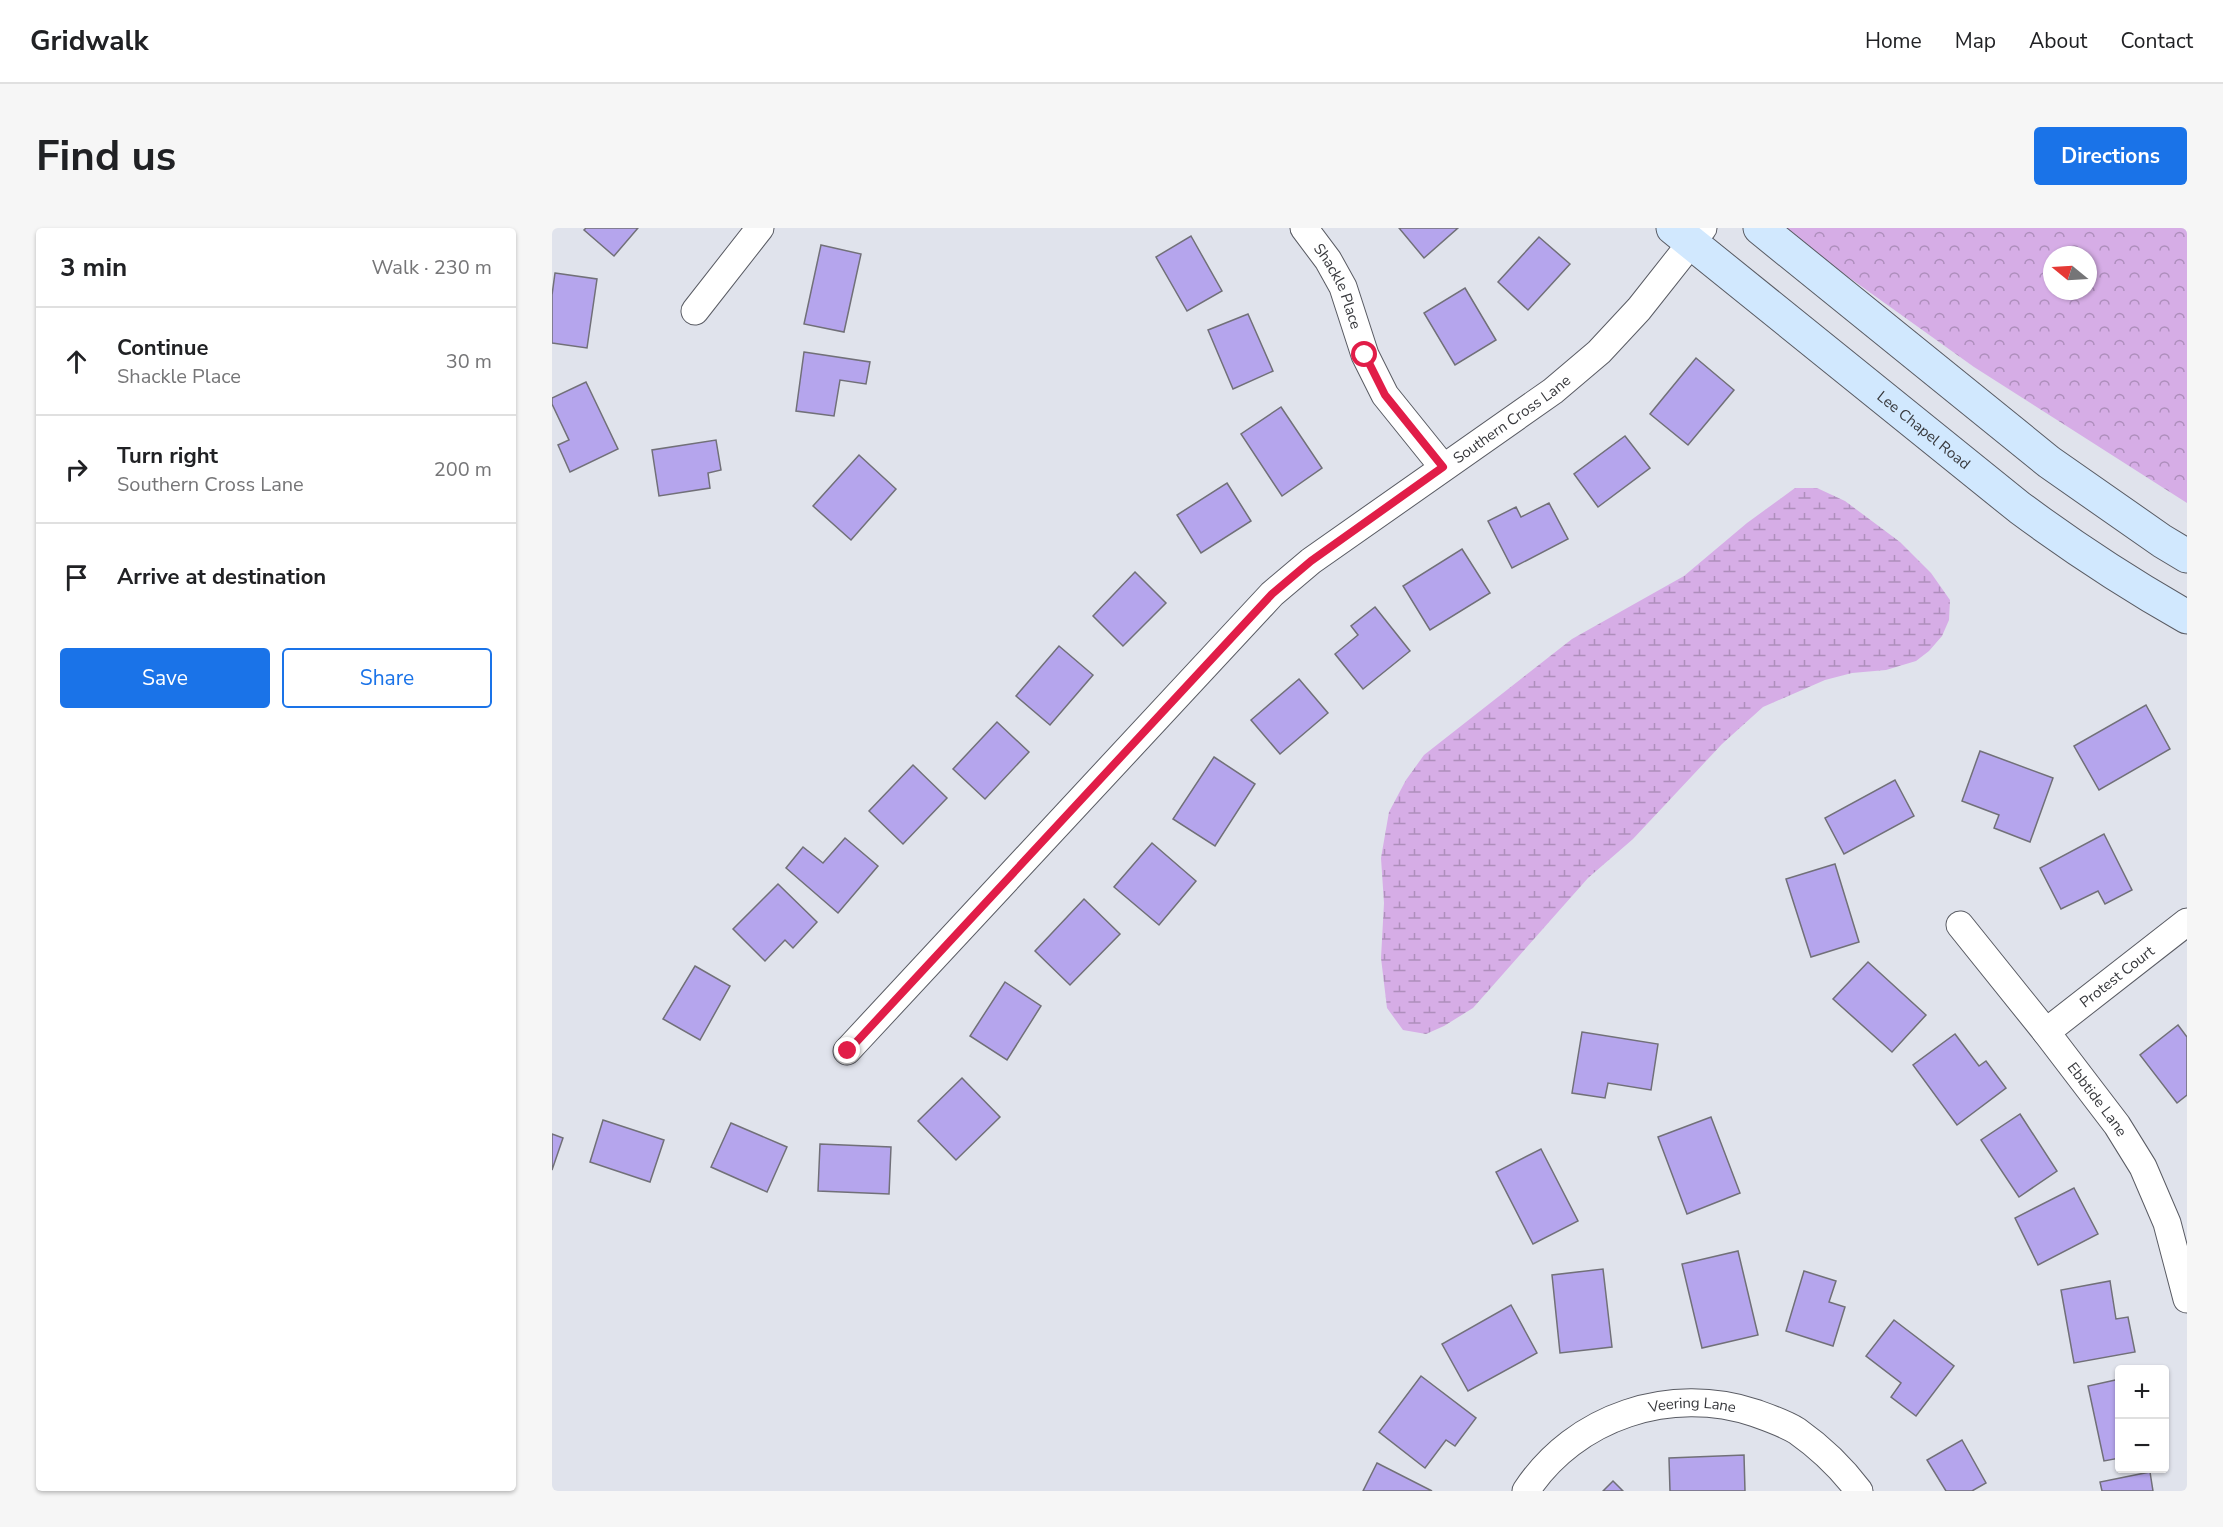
<!DOCTYPE html>
<meta charset="utf-8">
<style>
:root{--surface:#fff;--page:#f6f6f6;--text:#202124;--muted:#757577;--line:#e0e0e0;--accent:#1a73e8}
body{margin:0;font-family:"Nunito Sans",sans-serif;background:var(--page);color:var(--text)}
.controls{position:absolute;right:18px;bottom:18px;display:grid;overflow:hidden;border-radius:6px;box-shadow:0 2px 4px #0004}
.controls button{width:54px;height:54px;display:grid;place-items:center;padding:0;border:0;border-bottom:2px solid var(--line);background:var(--surface);color:var(--text);font:30px sans-serif}
.compass{position:absolute;left:1491px;top:18px;width:54px;height:54px;border-radius:50%;background:var(--surface);box-shadow:0 2px 4px #0004;rotate:288deg}
.stop{position:absolute;width:18px;height:18px;margin:-14px;border:4px solid #e11d48;border-radius:50%;background:#fff}
.stop.end{background:#e11d48;border-color:#fff;box-shadow:0 2px 6px #0008}
.list{margin:0;padding:0;list-style:none}
h2{display:flex;justify-content:space-between;align-items:center;height:78px;margin:0;padding:0 24px;font-size:26px}
h2 small{font-size:20px;font-weight:400;color:var(--muted)}
.list li{display:grid;grid-template-columns:39px 1fr auto;gap:18px;align-items:center;box-sizing:border-box;height:108px;padding:0 24px;border-top:2px solid var(--line)}
.list b{display:block;font-size:22px;white-space:nowrap}
.list p{margin:0;font-size:20px;white-space:nowrap;color:var(--muted)}
.list em{font-size:20px;font-style:normal;color:var(--muted)}
.actions{display:flex;gap:12px;padding:18px 24px}
.actions a{flex:1;padding:14px 0;border:2px solid var(--accent);border-radius:6px;text-align:center;font-size:21px;color:var(--accent)}
.actions .main{background:var(--accent);color:#fff}
.icon{flex:none;width:33px;height:33px;fill:none;stroke:currentColor;stroke-width:2;stroke-linecap:round;stroke-linejoin:round}
.map{position:relative;flex:none;width:1635px;height:1263px;overflow:hidden;border-radius:6px}
header{display:flex;align-items:center;gap:36px;box-sizing:border-box;height:84px;padding:0 30px;background:var(--surface);border-bottom:2px solid var(--line)}
header strong{font-size:28px}
nav{display:flex;gap:33px;margin-inline-start:auto;font-size:21px}
.intro{display:flex;align-items:center;justify-content:space-between;box-sizing:border-box;height:144px;padding:0 36px}
h1{margin:0;font-size:42px}
.button{padding:15px 27px;border-radius:6px;background:var(--accent);color:#fff;font-size:21px;font-weight:700}
main{display:flex;gap:36px;padding:0 36px}
aside{flex:1;background:var(--surface);border-radius:6px;box-shadow:0 2px 4px #0004}
.map>svg:first-child{display:block}
.forest{fill:url(#forest-crowns);fill-rule:evenodd}
.wetland{fill:url(#wetland-marsh)}
.building{fill:#b5a5ed;stroke:#717078;stroke-width:1.5}
.lines{fill:none;stroke-linecap:round;stroke-linejoin:round}
.street-casing{stroke:#595b63;stroke-width:29}
.secondary-casing{stroke:#595b63;stroke-width:35}
.street{stroke:#fff;stroke-width:27}
.secondary{stroke:#d1e8fe;stroke-width:33}
.route{stroke:#e11d48;stroke-width:8}
.labels{text-anchor:middle;dominant-baseline:central;stroke-width:6;stroke-linejoin:round;paint-order:stroke}
.street-label{font-size:15px;fill:#37383c;stroke:#fff}
</style>
<header>
<strong>Gridwalk</strong>
<nav><a>Home</a><a>Map</a><a>About</a><a>Contact</a></nav>
</header>
<div class="intro"><h1>Find us</h1><a class="button">Directions</a></div>
<main>
<aside>
<h2>3 min<small>Walk · 230 m</small></h2>
<ul class="list">
<li><svg class="icon" aria-label="ahead" viewBox="0 0 24 24"><path d="M12 20V5M6 11l6-6 6 6"/></svg><div><b>Continue</b><p>Shackle Place</p></div><em>30 m</em></li>
<li><svg class="icon" aria-label="right" viewBox="0 0 24 24"><path d="M7 20v-9h11M14 6l5 5-5 5"/></svg><div><b>Turn right</b><p>Southern Cross Lane</p></div><em>200 m</em></li>
<li><svg class="icon" aria-label="arrive" viewBox="0 0 24 24"><path d="M6 21V4h12l-3 4 3 4H6"/></svg><div><b>Arrive at destination</b></div></li>
</ul>
<div class="actions"><a class="main">Save</a><a>Share</a></div>
</aside>
<div class="map">
<svg width="1635" height="1263" viewBox="0 0 1635 1263">
<defs>
<pattern id="forest-crowns" width="20" height="18" patternUnits="userSpaceOnUse" patternTransform="scale(1.5)"><rect width="20" height="18" fill="#d6ade6"/><path d="M2 6a3 3 0 1 1 6 0M12 15a3 3 0 1 1 6 0" fill="none" stroke="#ae8ebc"/></pattern>
<pattern id="wetland-marsh" width="20" height="14" patternUnits="userSpaceOnUse" patternTransform="scale(1.5)"><rect width="20" height="14" fill="#d6ade6"/><path d="M1 5h8M5 5V1M11 12h8M15 12V8" fill="none" stroke="#ae8ebc"/></pattern>
</defs>
<rect width="100%" height="100%" fill="#e0e3ec"/>
<path class="forest" d="M 1228,0 L 1635,0 L 1635,275 L 1422,139 ZM 1500,27 L 1536,27 L 1536,63 L 1500,63 Z"/>
<polygon class="wetland" points="1243,260 1265,260 1293,273 1348,314 1379,345 1398,372 1397,392 1390,408 1377,423 1364,433 1334,442 1300,445 1273,452 1211,479 1170,516 1081,611 1036,650 921,780 892,798 874,806 851,802 835,780 829,730 832,675 829,630 837,584 854,552 872,527 1020,411 1132,348 1195,295"/>
<g class="building">
<polygon points="34,0 86,0 62,28 32,2"/>
<polygon points="847,0 906,0 872,30"/>
<polygon points="639,8 670,63 635,83 604,29"/>
<polygon points="987,9 1018,36 976,82 946,54"/>
<polygon points="269,17 309,26 292,104 252,96"/>
<polygon points="3,45 45,51 35,120 0,115 0,67"/>
<polygon points="913,60 944,112 903,137 872,85"/>
<polygon points="696,86 721,143 681,161 656,102"/>
<polygon points="252,124 318,134 314,156 288,152 282,188 244,183"/>
<polygon points="1144,130 1182,162 1136,217 1098,186"/>
<polygon points="34,154 66,221 18,244 6,217 17,212 0,176 0,170"/>
<polygon points="729,179 770,240 730,268 689,206"/>
<polygon points="1073,208 1098,240 1046,279 1022,246"/>
<polygon points="164,212 169,242 156,245 158,260 107,268 100,222"/>
<polygon points="307,227 344,261 299,312 261,278"/>
<polygon points="675,255 699,293 649,325 625,287"/>
<polygon points="997,275 1016,311 960,340 936,293 964,279 969,289"/>
<polygon points="910,321 938,365 878,402 851,358"/>
<polygon points="583,344 614,375 571,418 541,388"/>
<polygon points="823,379 858,423 811,461 783,426 806,407 799,398"/>
<polygon points="507,418 541,447 498,497 464,468"/>
<polygon points="747,451 776,485 728,526 699,492"/>
<polygon points="1594,477 1618,521 1547,562 1522,518"/>
<polygon points="445,494 477,524 433,571 401,541"/>
<polygon points="1428,523 1501,550 1478,614 1442,600 1447,587 1410,573"/>
<polygon points="662,529 703,556 663,618 621,591"/>
<polygon points="361,537 395,570 351,616 317,583"/>
<polygon points="1343,552 1362,588 1292,626 1273,590"/>
<polygon points="1552,606 1580,662 1553,676 1546,663 1509,681 1488,640"/>
<polygon points="293,610 326,638 286,685 234,640 251,619 271,635"/>
<polygon points="600,615 644,653 607,697 562,659"/>
<polygon points="1283,636 1307,714 1259,729 1234,651"/>
<polygon points="226,656 265,694 241,720 233,712 213,733 181,701"/>
<polygon points="532,671 568,706 518,757 483,723"/>
<polygon points="1316,734 1374,787 1340,824 1281,771"/>
<polygon points="143,738 178,758 148,812 111,791"/>
<polygon points="453,754 489,778 455,832 418,808"/>
<polygon points="1626,797 1635,809 1635,867 1625,875 1588,827"/>
<polygon points="1030,804 1106,816 1099,862 1056,855 1053,870 1020,865"/>
<polygon points="1403,806 1427,838 1434,833 1454,860 1405,897 1361,837"/>
<polygon points="410,850 448,889 404,932 366,893"/>
<polygon points="1468,886 1505,943 1467,969 1429,912"/>
<polygon points="1159,889 1188,965 1135,986 1106,909"/>
<polygon points="51,892 112,912 98,954 38,934"/>
<polygon points="179,895 235,919 215,964 159,939"/>
<polygon points="0,906 11,910 0,942"/>
<polygon points="268,916 339,919 337,966 266,963"/>
<polygon points="989,921 1026,993 981,1016 944,944"/>
<polygon points="1522,960 1546,1006 1486,1037 1463,990"/>
<polygon points="1186,1023 1206,1107 1150,1120 1130,1036"/>
<polygon points="1051,1041 1060,1119 1008,1125 1000,1047"/>
<polygon points="1252,1043 1284,1053 1277,1074 1293,1079 1281,1118 1234,1103"/>
<polygon points="1558,1053 1564,1091 1576,1089 1583,1124 1522,1135 1509,1062"/>
<polygon points="959,1077 985,1125 916,1163 890,1116"/>
<polygon points="1342,1092 1402,1138 1364,1188 1339,1169 1349,1155 1314,1128"/>
<polygon points="869,1148 924,1190 903,1218 894,1212 873,1240 827,1204"/>
<polygon points="1568,1151 1568,1230 1552,1233 1536,1158"/>
<polygon points="1410,1212 1434,1255 1420,1263 1394,1263 1375,1232"/>
<polygon points="1192,1227 1193,1263 1118,1263 1117,1230"/>
<polygon points="825,1235 880,1263 811,1263"/>
<polygon points="1598,1244 1601,1263 1550,1263 1548,1254"/>
<polygon points="1061,1253 1071,1263 1051,1263"/>
</g>
<g class="lines">
<defs>
<g id="street">
<path id="s1" d="M 752,0 L 776,32 L 791,59 L 813,127 L 833,167 L 891,239"/>
<polyline points="143,83 208,0"/>
<path id="s2" d="M 1408,697 L 1494,804 L 1565,897 L 1591,939 L 1615,995 L 1635,1071"/>
<path id="s3" d="M 1494,804 L 1635,694"/>
<path id="s4" d="M 295,823 L 720,366 L 759,333 L 1001,163 L 1047,124 L 1087,81 L 1151,0"/>
<path id="s5" d="M 974,1263 C 1023,1188 1119,1157 1203,1185 C 1217,1190 1232,1195 1245,1203 C 1269,1220 1289,1239 1307,1263"/>
</g>
<g id="secondary">
<path id="s6" d="M 1121,0 L 1468,280 C 1522,320 1577,356 1635,389"/>
<polyline points="1208,0 1497,234 1610,313 1635,328"/>
</g>
</defs>
<use href="#street" class="street-casing"/>
<use href="#secondary" class="secondary-casing"/>
<use href="#street" class="street"/>
<use href="#secondary" class="secondary"/>
</g>
<g class="lines">
<polyline class="route" points="296,823 720,366 759,333 891,239 833,167 813,127"/>
</g>
<g class="labels">
<g class="street-label">
<text stroke="none"><textPath href="#s1" startOffset="68">Shackle Place</textPath></text>
<text stroke="none"><textPath href="#s4" startOffset="921">Southern Cross Lane</textPath></text>
<text stroke="none"><textPath href="#s6" startOffset="322">Lee Chapel Road</textPath></text>
<text stroke="none"><textPath href="#s3" startOffset="90">Protest Court</textPath></text>
<text stroke="none"><textPath href="#s2" startOffset="222">Ebbtide Lane</textPath></text>
<text stroke="none"><textPath href="#s5" startOffset="196">Veering Lane</textPath></text>
</g>
</g>
</svg>
<div class="controls">
<button>+</button>
<button>−</button>
</div>
<svg class="compass" viewBox="-18 -18 36 36"><path d="M0-13l5 13h-10z" fill="#e53935"/><path d="M0 13l5-13h-10z" fill="#757577"/></svg>
<div class="stop" style="left:813px;top:127px"></div>
<div class="stop end" style="left:296px;top:823px"></div>
</div>
</main>
